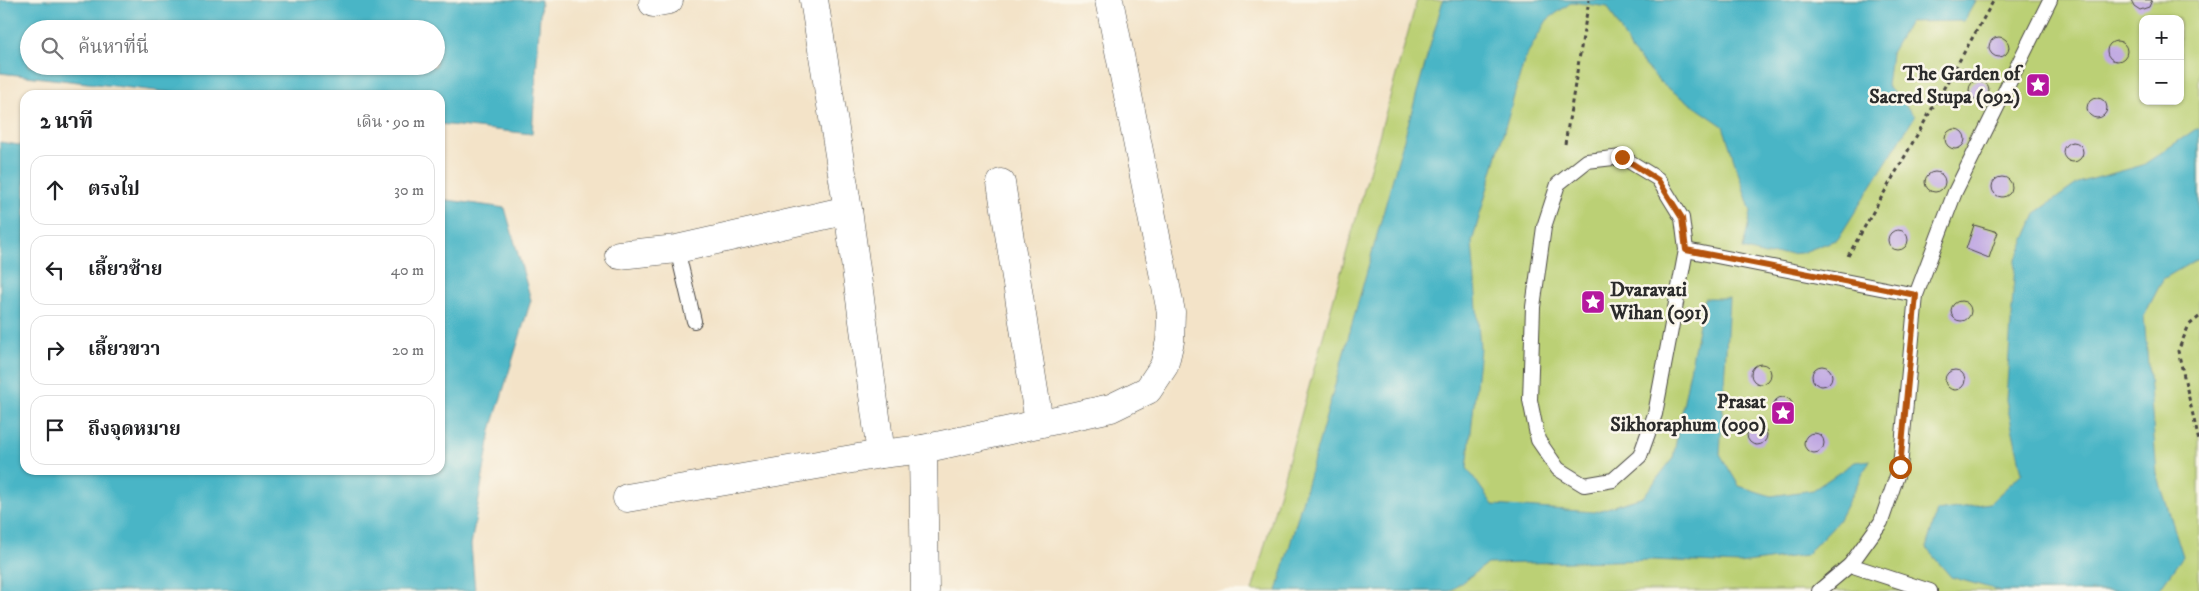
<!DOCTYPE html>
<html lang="th">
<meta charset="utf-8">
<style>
:root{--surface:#fff;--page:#f6f6f6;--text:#202124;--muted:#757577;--line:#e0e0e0}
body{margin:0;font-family:"IM FELL DW Pica","Noto Serif Thai",serif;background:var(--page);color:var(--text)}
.controls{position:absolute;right:15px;top:15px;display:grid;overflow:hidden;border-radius:10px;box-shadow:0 1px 4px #0004}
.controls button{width:45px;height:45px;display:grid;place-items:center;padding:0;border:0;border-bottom:1px solid var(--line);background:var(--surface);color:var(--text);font:25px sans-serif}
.stop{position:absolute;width:15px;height:15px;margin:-11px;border:4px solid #b45309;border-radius:50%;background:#fff}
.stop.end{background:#b45309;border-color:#fff;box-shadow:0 1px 5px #0008}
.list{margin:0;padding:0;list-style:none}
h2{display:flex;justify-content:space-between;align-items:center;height:65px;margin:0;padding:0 20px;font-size:21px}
h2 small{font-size:16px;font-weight:400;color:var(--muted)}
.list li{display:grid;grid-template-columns:32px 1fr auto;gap:15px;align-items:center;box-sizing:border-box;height:70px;margin:0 10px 10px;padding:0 10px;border:1px solid var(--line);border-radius:15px}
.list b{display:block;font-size:19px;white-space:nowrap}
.list em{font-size:16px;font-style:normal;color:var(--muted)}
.icon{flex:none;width:28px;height:28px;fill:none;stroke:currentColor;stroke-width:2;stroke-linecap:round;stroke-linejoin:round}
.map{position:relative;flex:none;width:2199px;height:591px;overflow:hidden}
.search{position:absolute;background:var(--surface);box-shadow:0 1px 4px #0004;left:20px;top:20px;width:425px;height:55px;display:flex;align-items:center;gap:12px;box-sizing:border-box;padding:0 18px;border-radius:28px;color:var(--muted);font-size:19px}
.panel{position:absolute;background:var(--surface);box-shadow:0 1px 4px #0004;left:20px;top:90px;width:425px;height:385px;border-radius:15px}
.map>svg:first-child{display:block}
.green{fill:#bbd074;stroke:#737e50;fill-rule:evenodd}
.water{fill:#49b5c6;stroke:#3a7078;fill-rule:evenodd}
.building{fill:#c0a8e2}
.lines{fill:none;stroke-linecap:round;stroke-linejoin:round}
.service-casing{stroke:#494743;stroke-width:16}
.minor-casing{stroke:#494743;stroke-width:29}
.path{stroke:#494743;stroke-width:3;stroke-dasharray:4 4;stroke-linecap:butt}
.service{stroke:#fff;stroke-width:14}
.minor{stroke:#fff;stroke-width:28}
.route{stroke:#b45309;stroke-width:6}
.labels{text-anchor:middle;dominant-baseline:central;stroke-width:5;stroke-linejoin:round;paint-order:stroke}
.poi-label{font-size:20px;font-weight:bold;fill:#2b2b2b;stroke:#fbf7ec;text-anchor:end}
</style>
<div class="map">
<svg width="2199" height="591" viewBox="0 0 2199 591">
<rect width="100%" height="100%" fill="#fbf7ec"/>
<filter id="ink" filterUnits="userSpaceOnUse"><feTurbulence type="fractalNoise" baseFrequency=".02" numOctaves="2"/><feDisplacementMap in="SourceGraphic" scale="10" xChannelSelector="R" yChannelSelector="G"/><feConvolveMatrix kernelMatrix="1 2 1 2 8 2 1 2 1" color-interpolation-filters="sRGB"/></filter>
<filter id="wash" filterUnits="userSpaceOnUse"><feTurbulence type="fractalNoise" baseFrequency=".0096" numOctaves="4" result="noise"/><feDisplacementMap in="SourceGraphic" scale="20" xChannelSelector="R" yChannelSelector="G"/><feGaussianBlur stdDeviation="1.12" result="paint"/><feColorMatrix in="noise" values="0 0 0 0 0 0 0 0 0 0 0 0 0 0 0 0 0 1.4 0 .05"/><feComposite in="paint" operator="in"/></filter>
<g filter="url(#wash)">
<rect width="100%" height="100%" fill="#f3e3c8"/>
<path class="green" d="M 1417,0 L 2199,0 L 2199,591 L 1252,591 ZM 2143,19 L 2180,19 L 2180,101 L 2143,101 Z"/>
<g class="water">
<path d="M 0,0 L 541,0 L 532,134 L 440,124 L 440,95 L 192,95 L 0,73 ZM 29,29 L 436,29 L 436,66 L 29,66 Z"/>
<polygon points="1443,0 1976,0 1964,21 1909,22 1891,53 1887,86 1915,116 1838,239 1801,253 1765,255 1743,249 1751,212 1723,126 1662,84 1632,51 1608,7 1572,2 1547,20 1525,58 1472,242 1480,349 1467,468 1493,505 1594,512 1643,497 1673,458 1704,298 1729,298 1720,454 1739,486 1771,496 1813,490 1855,462 1870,460 1838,521 1806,555 1739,564 1653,560 1487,564 1450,591 1277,591"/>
<polygon points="2199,127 2199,258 2163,279 2144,316 2157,474 2183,556 2158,591 2001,591 1951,577 1926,548 1937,511 1990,503 2022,473 2006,400 2015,262 2037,212 2078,183 2143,165"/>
<polygon points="0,142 25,146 25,470 440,470 440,199 505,208 531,300 491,430 471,545 475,591 0,591"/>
</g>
<g id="blocks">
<g class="building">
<polygon points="2131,0 2152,0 2149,7 2140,10 2134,6"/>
<circle cx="1999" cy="47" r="10"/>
<circle cx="2117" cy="51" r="10"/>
<circle cx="1979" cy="90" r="10"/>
<circle cx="2097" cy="108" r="10"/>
<circle cx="1955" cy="139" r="10"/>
<circle cx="2073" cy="152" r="10"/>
<circle cx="1935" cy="182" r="10"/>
<circle cx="2002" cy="187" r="10"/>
<polygon points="1974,225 1998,232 1989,258 1966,249"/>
<circle cx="1898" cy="240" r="10"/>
<circle cx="1961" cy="311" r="10"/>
<circle cx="1761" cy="374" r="10"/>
<circle cx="1822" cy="376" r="10"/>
<circle cx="1955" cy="380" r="10"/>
<circle cx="1783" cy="407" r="10"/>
<circle cx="1757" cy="435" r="10"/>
<circle cx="1814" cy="443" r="10"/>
</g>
</g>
</g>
<g filter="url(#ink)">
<use href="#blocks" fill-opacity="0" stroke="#494743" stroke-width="1"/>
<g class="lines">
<defs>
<g id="service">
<polygon points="1622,157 1658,179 1682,218 1686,250 1655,414 1640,456 1613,480 1584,485 1558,469 1538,440 1530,400 1533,307 1544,227 1558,184 1587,161"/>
<polyline points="677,249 694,321"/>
<polyline points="1686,250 1916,295"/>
<polyline points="1850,565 1930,591"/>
<polyline points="1819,591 1850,565 1881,522 1900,467 1916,295 1955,192 2050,0"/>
</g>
<g id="minor">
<polyline points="814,0 848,210 881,454"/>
<polyline points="653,3 669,0"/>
<polyline points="1001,183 1039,422"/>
<polyline points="619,255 677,249 848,210"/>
<polyline points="923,449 925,591"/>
<polyline points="627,498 881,454 923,449 1111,408 1148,390 1164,366 1170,341 1171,312 1109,0"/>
</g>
</defs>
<use href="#service" class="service-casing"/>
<use href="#minor" class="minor-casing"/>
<g class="path">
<polyline points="1565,144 1589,0"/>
<polyline points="1848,256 1994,0"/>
<polyline points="2199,317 2189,325 2178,351 2199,441"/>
</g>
<use href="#service" class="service"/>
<use href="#minor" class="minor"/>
</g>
</g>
<g class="lines" filter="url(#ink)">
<polyline class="route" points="1622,157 1658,180 1682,218 1686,250 1916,295 1900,467"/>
</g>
<defs>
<symbol id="sight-square" viewBox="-11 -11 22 22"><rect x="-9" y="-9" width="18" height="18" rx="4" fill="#b5179e" stroke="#fbf7ec"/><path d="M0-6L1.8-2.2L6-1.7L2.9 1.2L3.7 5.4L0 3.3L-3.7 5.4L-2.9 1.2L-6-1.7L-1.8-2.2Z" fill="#fff"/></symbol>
</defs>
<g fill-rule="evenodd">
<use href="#sight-square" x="2024" y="71" width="28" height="28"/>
<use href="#sight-square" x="1579" y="288" width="28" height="28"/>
<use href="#sight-square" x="1769" y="399" width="28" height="28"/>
</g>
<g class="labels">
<g class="poi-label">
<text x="2020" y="74">The Garden of<tspan x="2020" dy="23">Sacred Stupa (092)</tspan></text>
<text x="1610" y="290" text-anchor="start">Dvaravati<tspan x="1610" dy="23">Wihan (091)</tspan></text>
<text x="1766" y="402">Prasat<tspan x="1766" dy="23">Sikhoraphum (090)</tspan></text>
</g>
</g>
</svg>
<div class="controls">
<button>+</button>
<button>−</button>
</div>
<div class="stop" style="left:1900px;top:467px"></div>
<div class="stop end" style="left:1622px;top:157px"></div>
<div class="search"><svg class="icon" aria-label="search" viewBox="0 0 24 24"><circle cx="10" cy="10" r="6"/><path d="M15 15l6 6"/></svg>ค้นหาที่นี่</div>
<section class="panel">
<h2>2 นาที<small>เดิน · 90 m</small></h2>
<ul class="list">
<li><svg class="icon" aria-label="ahead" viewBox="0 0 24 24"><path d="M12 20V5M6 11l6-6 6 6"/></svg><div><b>ตรงไป</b></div><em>30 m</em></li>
<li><svg class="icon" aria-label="left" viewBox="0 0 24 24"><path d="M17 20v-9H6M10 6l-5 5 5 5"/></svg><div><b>เลี้ยวซ้าย</b></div><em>40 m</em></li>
<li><svg class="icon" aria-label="right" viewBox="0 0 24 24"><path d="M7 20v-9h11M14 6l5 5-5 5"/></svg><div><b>เลี้ยวขวา</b></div><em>20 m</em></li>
<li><svg class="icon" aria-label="arrive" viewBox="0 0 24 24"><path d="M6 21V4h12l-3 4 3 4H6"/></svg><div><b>ถึงจุดหมาย</b></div></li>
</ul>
</section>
</div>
